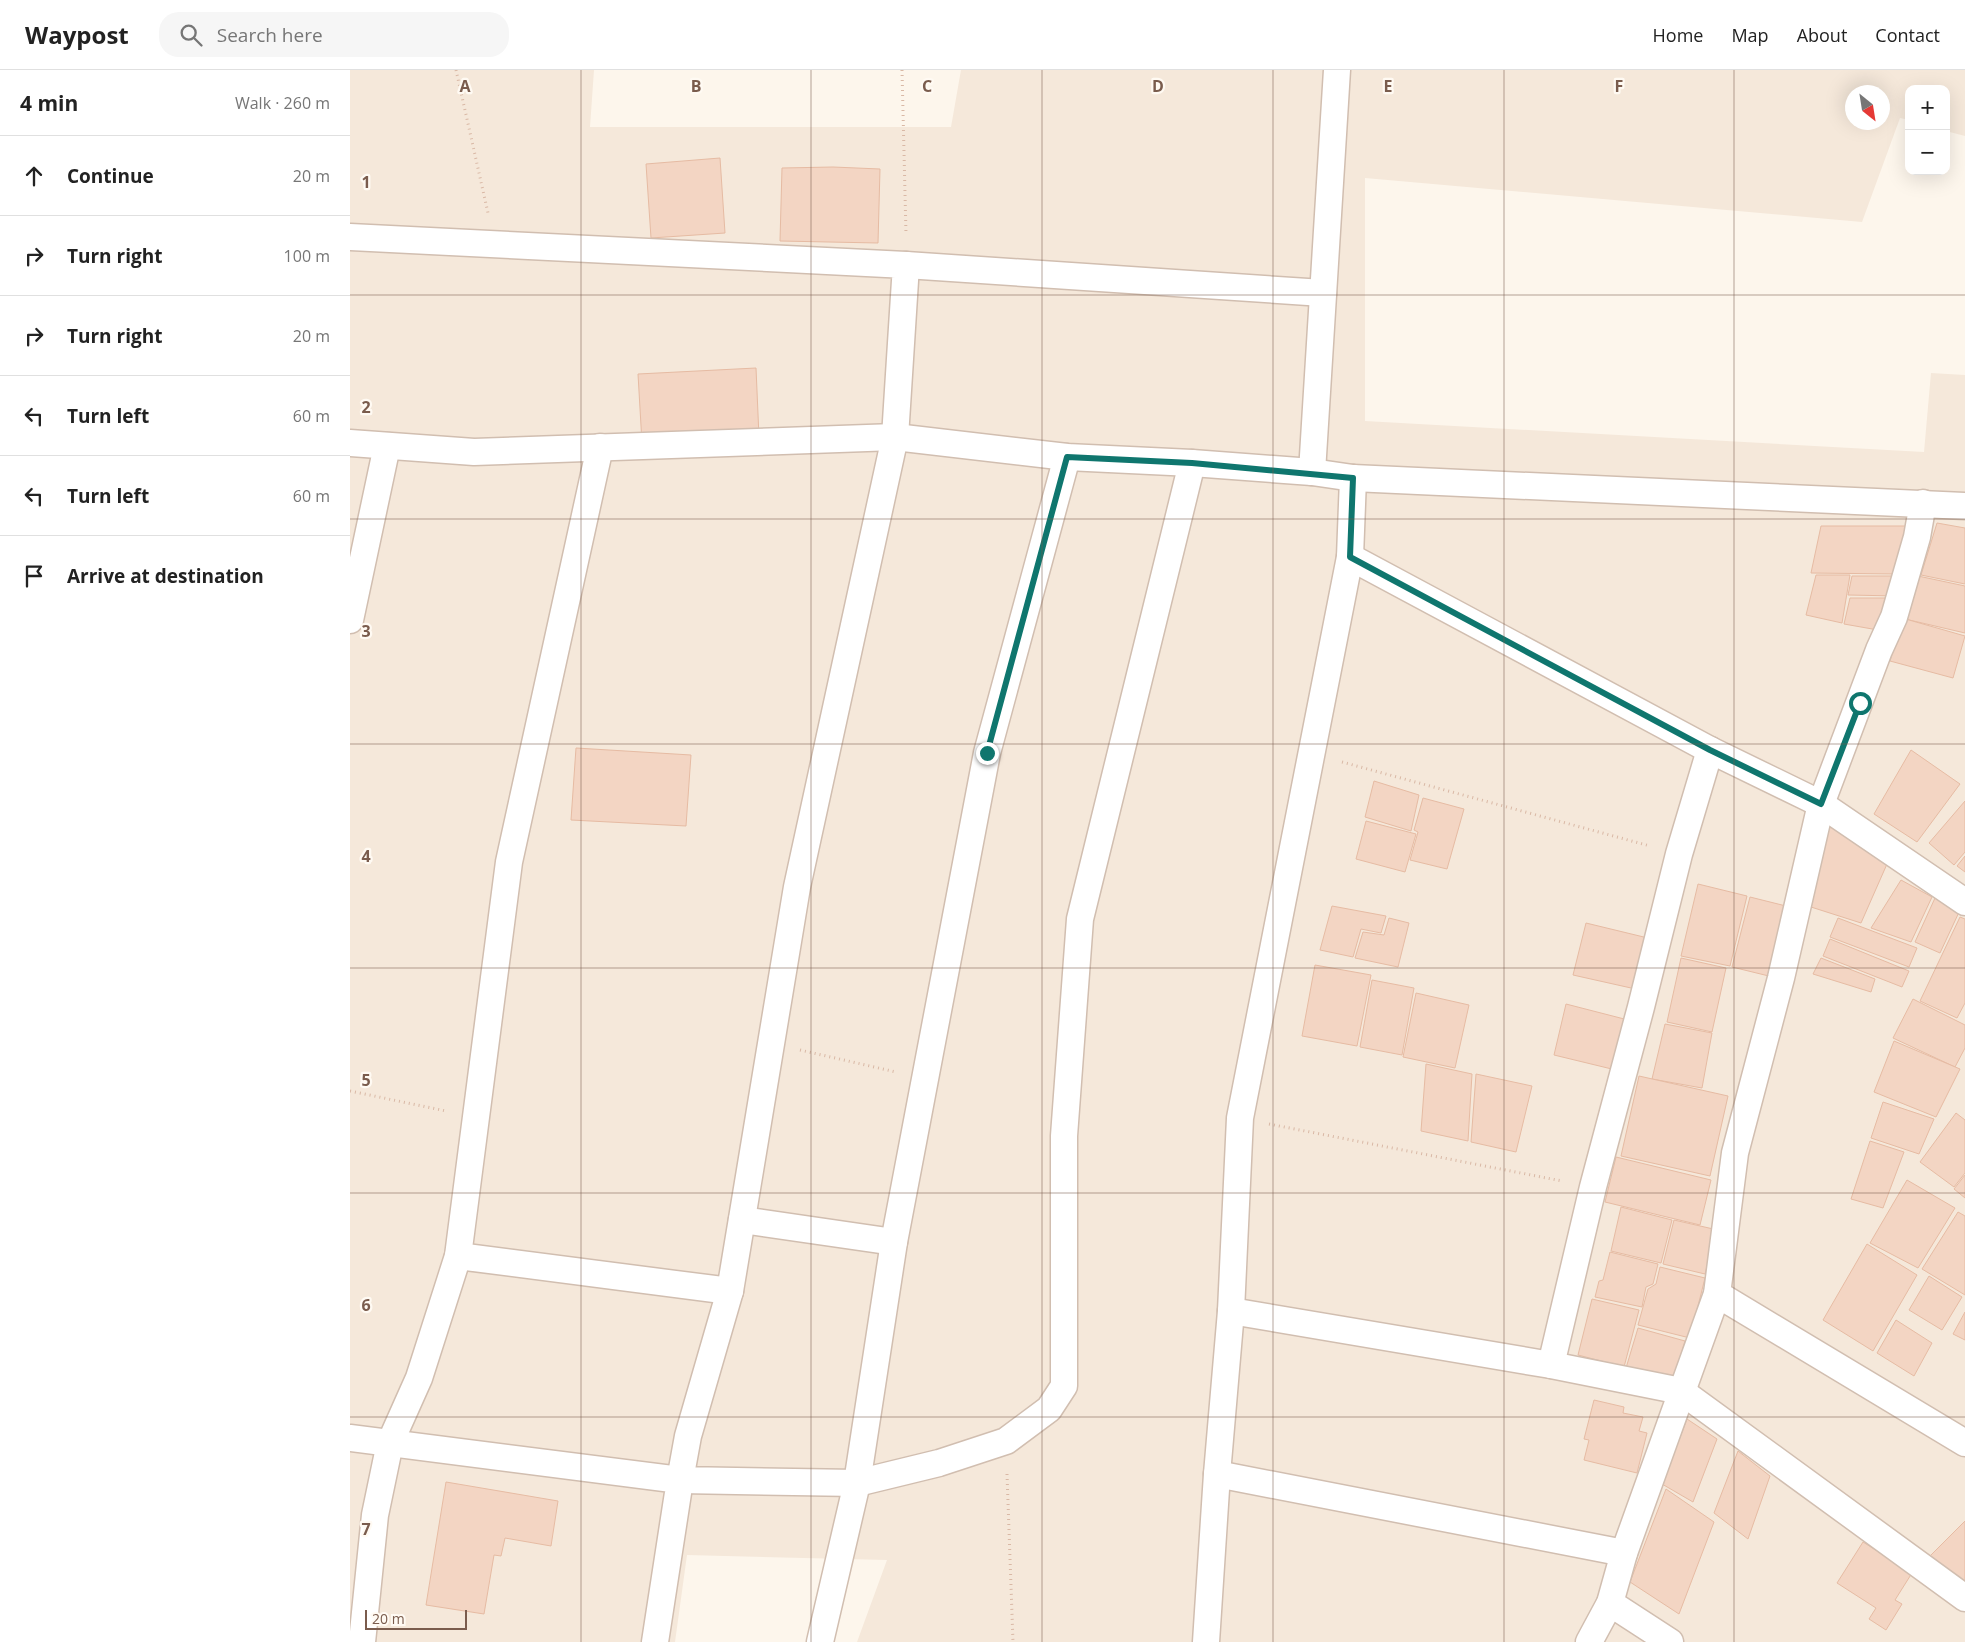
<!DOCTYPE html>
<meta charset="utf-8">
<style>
:root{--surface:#fff;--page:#f6f6f6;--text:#222;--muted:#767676;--line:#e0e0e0}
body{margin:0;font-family:"Open Sans",sans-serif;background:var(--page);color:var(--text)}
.controls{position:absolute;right:15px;top:15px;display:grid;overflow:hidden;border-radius:10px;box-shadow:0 5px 20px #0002}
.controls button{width:45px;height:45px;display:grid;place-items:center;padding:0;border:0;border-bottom:1px solid var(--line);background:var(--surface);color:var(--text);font:25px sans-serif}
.compass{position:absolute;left:1495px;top:15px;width:45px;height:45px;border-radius:50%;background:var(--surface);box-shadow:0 5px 20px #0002;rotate:150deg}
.scale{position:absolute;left:15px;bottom:12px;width:102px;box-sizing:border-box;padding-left:5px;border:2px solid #7a5c4d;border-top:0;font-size:14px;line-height:18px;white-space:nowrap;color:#7a5c4d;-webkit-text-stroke:4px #fffaf3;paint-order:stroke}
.stop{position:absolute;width:15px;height:15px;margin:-11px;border:4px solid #0f766e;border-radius:50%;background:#fff}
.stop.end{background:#0f766e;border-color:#fff;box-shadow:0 1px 5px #0008}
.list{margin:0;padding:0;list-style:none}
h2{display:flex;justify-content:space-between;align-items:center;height:65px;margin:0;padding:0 20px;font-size:21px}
h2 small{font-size:16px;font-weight:400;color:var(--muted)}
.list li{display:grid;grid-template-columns:32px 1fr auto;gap:15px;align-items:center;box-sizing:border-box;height:80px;padding:0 20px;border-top:1px solid var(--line)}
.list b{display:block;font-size:19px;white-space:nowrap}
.list em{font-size:16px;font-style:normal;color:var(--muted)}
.icon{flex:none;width:28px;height:28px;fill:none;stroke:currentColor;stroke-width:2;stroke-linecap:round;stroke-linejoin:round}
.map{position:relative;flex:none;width:1615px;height:1572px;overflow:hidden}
header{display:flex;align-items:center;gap:30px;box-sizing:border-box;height:70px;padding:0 25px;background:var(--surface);border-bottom:1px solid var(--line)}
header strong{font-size:24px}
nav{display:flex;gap:28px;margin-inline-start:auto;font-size:18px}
.search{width:350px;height:45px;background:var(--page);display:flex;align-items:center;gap:12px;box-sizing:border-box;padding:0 18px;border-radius:20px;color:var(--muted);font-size:19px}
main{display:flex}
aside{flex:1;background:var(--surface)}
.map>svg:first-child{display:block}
.residential{fill:#f5e8da;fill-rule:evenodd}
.building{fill:#f3d5c3;stroke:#e6bba3}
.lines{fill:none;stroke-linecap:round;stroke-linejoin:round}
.minor-casing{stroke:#d1beb0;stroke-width:29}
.path{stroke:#d9b8a5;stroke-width:3;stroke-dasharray:1 4;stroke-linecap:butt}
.minor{stroke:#fff;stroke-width:26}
.route{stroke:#0f766e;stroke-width:6}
.grid{fill:none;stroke:#7a5c4d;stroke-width:1;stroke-opacity:0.55}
.grid-label{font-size:16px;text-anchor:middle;font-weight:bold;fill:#7a5c4d;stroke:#fffaf3;stroke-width:4.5;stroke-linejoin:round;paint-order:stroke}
</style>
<header>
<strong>Waypost</strong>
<div class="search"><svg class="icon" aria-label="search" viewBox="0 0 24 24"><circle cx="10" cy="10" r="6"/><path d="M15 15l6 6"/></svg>Search here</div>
<nav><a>Home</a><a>Map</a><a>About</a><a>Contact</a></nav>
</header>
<main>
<aside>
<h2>4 min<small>Walk · 260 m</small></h2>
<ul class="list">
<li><svg class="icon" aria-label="ahead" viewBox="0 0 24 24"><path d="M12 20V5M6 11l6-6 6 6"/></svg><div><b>Continue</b></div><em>20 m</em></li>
<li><svg class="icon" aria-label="right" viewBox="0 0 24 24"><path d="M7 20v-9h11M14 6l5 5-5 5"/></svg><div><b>Turn right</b></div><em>100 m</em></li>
<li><svg class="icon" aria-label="right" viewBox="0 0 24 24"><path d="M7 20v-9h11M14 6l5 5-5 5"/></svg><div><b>Turn right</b></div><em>20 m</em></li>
<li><svg class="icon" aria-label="left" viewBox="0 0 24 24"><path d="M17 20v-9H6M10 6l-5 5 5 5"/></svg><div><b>Turn left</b></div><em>60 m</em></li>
<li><svg class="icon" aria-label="left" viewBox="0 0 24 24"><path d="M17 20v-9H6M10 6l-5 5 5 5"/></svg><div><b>Turn left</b></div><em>60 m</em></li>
<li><svg class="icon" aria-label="arrive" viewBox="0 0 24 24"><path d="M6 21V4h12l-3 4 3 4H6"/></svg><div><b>Arrive at destination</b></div></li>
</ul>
</aside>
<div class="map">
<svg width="1615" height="1572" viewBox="0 0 1615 1572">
<rect width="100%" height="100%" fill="#fdf6ec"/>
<path class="residential" d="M 0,0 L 244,0 L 240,57 L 601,57 L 611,0 L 1615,0 L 1615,66 L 1596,61 L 1596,19 L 1559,19 L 1559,50 L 1550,48 L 1512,152 L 1015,108 L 1015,351 L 1574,382 L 1581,303 L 1615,305 L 1615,1572 L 507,1572 L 537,1490 L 337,1485 L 325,1572 L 0,1572 ZM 1502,22 L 1532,22 L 1532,52 L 1502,52 Z"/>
<g class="building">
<polygon points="370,88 375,163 301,168 296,94"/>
<polygon points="483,97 530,99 528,173 430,171 432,98"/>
<polygon points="406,298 409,367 292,373 288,304"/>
<polygon points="1587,453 1615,458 1615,514 1571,505"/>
<polygon points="1471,456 1557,456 1547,504 1461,503"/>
<polygon points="1466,505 1500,505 1492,553 1456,545"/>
<polygon points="1502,506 1553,506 1547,526 1498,525"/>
<polygon points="1568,506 1615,516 1615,563 1555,549"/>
<polygon points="1500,528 1537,528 1528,560 1494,554"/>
<polygon points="1552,548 1615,566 1603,608 1540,591"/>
<polygon points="226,678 341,685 336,756 221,750"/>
<polygon points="1561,680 1610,714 1567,772 1524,744"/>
<polygon points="1024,711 1069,725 1061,761 1015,747"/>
<polygon points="1073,728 1114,739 1097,799 1060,790 1068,762 1064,760"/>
<polygon points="1615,731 1615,782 1604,795 1579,773"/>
<polygon points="1016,751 1066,764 1055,802 1006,789"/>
<polygon points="1479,754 1537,794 1511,853 1461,837"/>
<polygon points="1615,786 1615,802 1607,796"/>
<polygon points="1551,810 1582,827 1561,872 1521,858"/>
<polygon points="1348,814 1397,826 1380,896 1331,886"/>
<polygon points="1400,827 1444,838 1427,908 1382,897"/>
<polygon points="1585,828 1610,840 1590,883 1565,872"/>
<polygon points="982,836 1036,846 1031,863 1011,859 1003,887 970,880"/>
<polygon points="1610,847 1615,849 1615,933 1607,948 1570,931"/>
<polygon points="1039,848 1059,853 1048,897 1005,888 1013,862 1034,865"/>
<polygon points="1488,848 1567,878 1559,897 1480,867"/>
<polygon points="1236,853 1302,869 1290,920 1223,905"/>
<polygon points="1480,869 1559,901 1552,917 1473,886"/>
<polygon points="1331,888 1376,898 1362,962 1317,952"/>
<polygon points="1471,888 1525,909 1521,922 1463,904"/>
<polygon points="965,895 1021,905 1007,976 952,966"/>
<polygon points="1022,910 1064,918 1052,985 1010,977"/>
<polygon points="1066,923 1119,935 1105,998 1053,987"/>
<polygon points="1563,929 1615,955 1615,978 1605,997 1543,968"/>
<polygon points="1216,934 1282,951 1270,1001 1204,985"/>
<polygon points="1315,954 1362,963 1352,1018 1302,1009"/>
<polygon points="1544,971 1610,999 1586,1047 1524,1022"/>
<polygon points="1076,994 1122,1004 1118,1071 1071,1061"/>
<polygon points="1126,1004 1182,1016 1166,1082 1121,1072"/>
<polygon points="1289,1006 1378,1026 1360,1106 1271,1086"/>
<polygon points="1533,1032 1584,1049 1569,1084 1521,1068"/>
<polygon points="1606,1043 1615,1050 1615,1103 1604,1117 1570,1092"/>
<polygon points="1520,1071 1554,1082 1533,1138 1501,1129"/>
<polygon points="1266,1087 1361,1110 1350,1155 1255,1132"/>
<polygon points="1615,1105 1615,1128 1604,1119"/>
<polygon points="1557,1110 1605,1138 1568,1198 1520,1173"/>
<polygon points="1271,1137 1322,1150 1311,1193 1261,1181"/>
<polygon points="1608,1142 1615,1146 1615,1225 1572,1199"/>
<polygon points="1324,1150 1372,1161 1363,1174 1355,1204 1313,1194"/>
<polygon points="1517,1174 1567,1205 1523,1281 1473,1250"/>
<polygon points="1260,1182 1308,1194 1303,1214 1296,1217 1292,1237 1245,1227 1249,1211 1253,1210"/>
<polygon points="1310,1197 1355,1208 1340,1268 1288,1255 1298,1219 1306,1214"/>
<polygon points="1579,1206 1612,1227 1592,1260 1559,1240"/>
<polygon points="1242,1229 1289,1240 1274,1297 1228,1285"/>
<polygon points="1615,1242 1615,1270 1603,1264"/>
<polygon points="1546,1250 1582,1273 1564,1306 1527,1283"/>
<polygon points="1288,1258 1335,1271 1323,1312 1276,1298"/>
<polygon points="1244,1330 1274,1337 1273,1343 1293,1347 1289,1361 1297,1363 1287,1403 1234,1390 1239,1370 1234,1369"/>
<polygon points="1337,1349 1367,1369 1343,1432 1312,1414"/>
<polygon points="1388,1381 1420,1406 1398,1469 1364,1443"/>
<polygon points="96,1412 208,1431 201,1476 155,1468 151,1486 144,1485 134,1544 76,1535"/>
<polygon points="1316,1419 1364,1452 1329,1544 1280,1512"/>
<polygon points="1615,1451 1615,1518 1577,1489"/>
<polygon points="1513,1472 1562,1503 1545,1530 1552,1534 1536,1560 1519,1549 1526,1538 1487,1513"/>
</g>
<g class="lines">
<defs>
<g id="minor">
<polyline points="0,167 556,195 545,367 447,817 380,1221 338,1366 330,1410 507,1413 589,1393 656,1371 699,1339 714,1316 714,1066 730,849 842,393"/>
<polyline points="556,195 973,223"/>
<polyline points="0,373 124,382 545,367 717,387 842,393 962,402 1003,408 1615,436"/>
<polyline points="962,402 987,0"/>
<polyline points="1000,487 1360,680 1471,734 1615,832"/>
<polyline points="0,550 37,376"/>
<polyline points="392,1150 544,1172"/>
<polyline points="108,1186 380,1221"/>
<polyline points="1367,1224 1615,1373"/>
<polyline points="881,1241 1201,1295 1331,1321 1615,1528"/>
<polyline points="1201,1295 1243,1117 1291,937 1329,784 1360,680"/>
<polyline points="0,1368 330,1410 305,1572"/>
<polyline points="867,1404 1274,1483"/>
<polyline points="1260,1533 1320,1572"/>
<polyline points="12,1572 25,1445 40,1373 69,1308 108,1186 159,792 250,377"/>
<polyline points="470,1572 507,1413 544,1172 637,683 717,387"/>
<polyline points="856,1572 867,1404 881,1241 890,1048 1000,487 1003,408"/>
<polyline points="1239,1572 1260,1533 1274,1483 1367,1224 1385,1083 1431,908 1471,734 1529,580 1544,547 1567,467 1573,433"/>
</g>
</defs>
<use href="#minor" class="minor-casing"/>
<g class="path">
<polyline points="106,0 138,143"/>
<polyline points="552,0 556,164"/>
<polyline points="992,692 1300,776"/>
<polyline points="450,980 546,1002"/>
<polyline points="0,1021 96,1041"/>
<polyline points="919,1054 1212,1111"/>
<polyline points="657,1404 663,1572"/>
</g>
<use href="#minor" class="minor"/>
</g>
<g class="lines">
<polyline class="route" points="637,683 717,387 842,393 1003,408 1000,487 1360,680 1471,734 1510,633"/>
</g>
<path class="grid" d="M 231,0 L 231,1572M 461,0 L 461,1572M 692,0 L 692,1572M 923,0 L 923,1572M 1154,0 L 1154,1572M 1384,0 L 1384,1572M 0,225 L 1615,225M 0,449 L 1615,449M 0,674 L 1615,674M 0,898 L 1615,898M 0,1123 L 1615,1123M 0,1347 L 1615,1347"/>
<g class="grid-label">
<text x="115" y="22">A</text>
<text x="346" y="22">B</text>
<text x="577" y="22">C</text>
<text x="808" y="22">D</text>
<text x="1038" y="22">E</text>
<text x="1269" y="22">F</text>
<text x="16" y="118">1</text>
<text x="16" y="343">2</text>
<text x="16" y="567">3</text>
<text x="16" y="792">4</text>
<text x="16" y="1016">5</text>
<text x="16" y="1241">6</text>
<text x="16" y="1465">7</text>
</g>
</svg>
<div class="controls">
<button>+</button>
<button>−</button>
</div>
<svg class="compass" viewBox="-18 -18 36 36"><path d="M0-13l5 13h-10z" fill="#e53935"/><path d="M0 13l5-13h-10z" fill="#767676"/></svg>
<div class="scale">20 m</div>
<div class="stop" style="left:1510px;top:633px"></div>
<div class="stop end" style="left:637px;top:683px"></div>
</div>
</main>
